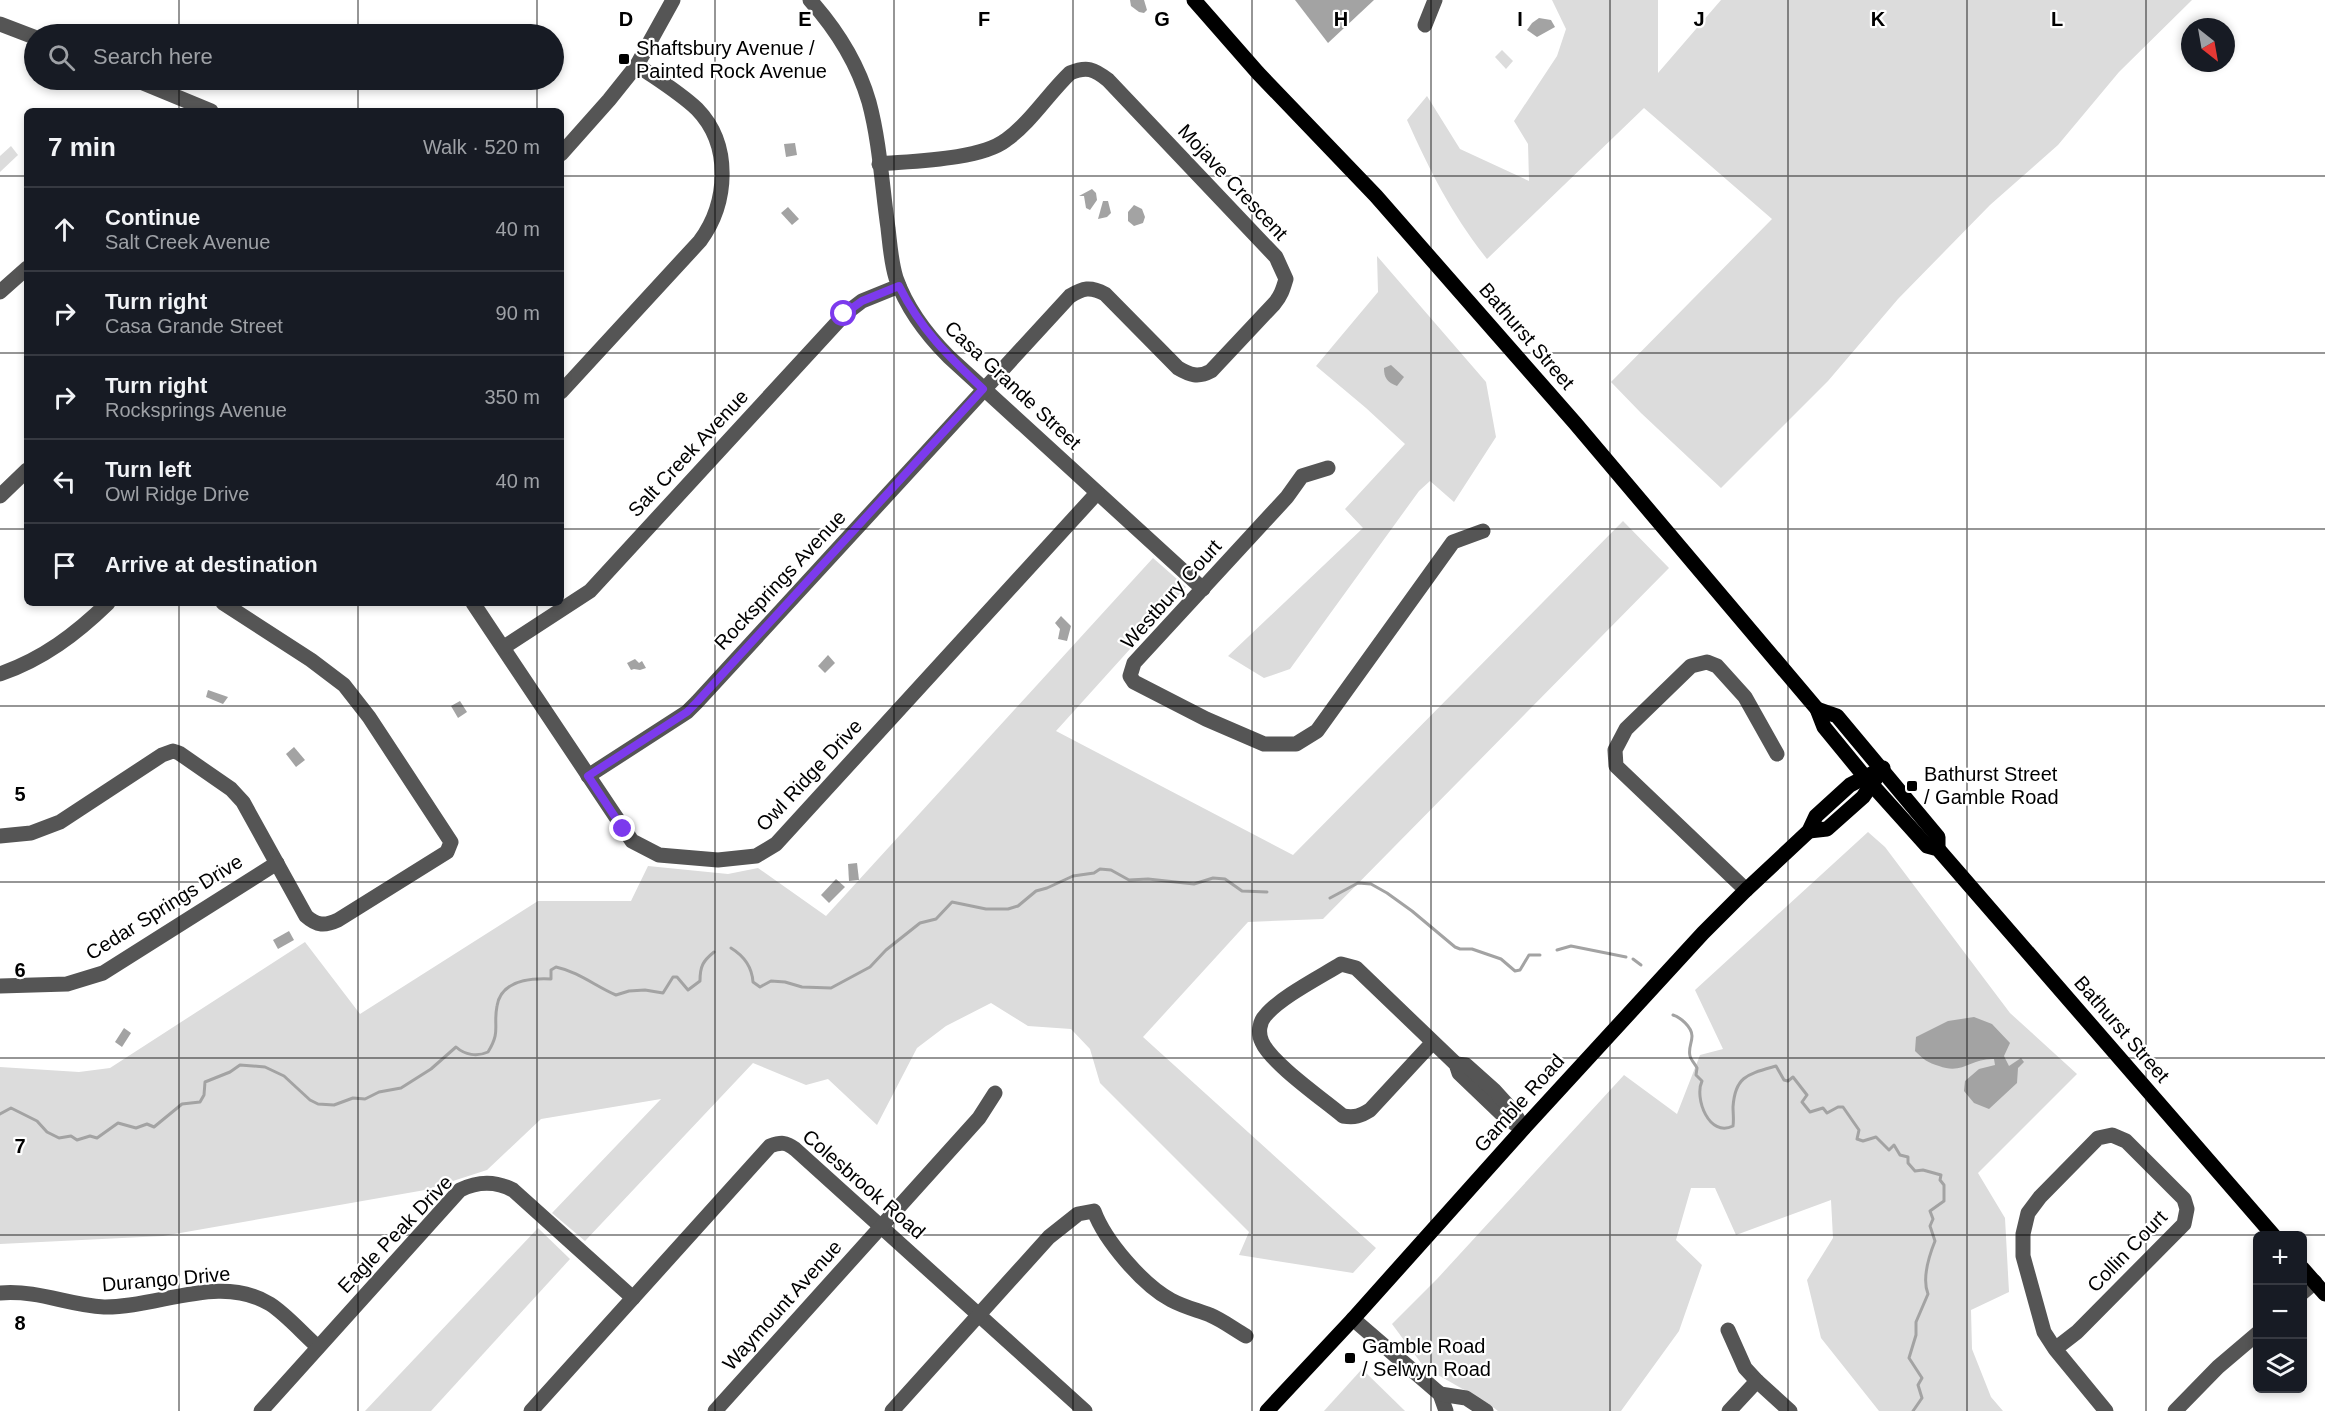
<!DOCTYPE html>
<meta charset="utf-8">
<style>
:root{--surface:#171b24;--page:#20242c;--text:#f1f3f6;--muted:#9ea1a6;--line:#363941}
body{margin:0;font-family:Helvetica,sans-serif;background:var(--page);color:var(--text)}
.controls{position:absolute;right:18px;bottom:18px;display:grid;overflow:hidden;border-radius:9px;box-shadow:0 3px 9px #0003}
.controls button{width:54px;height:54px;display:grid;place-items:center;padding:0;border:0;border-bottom:2px solid var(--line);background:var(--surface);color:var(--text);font:30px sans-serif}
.compass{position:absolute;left:2181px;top:18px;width:54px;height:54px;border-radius:50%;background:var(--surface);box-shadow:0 3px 9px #0003;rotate:149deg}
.stop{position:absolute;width:18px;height:18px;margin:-14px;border:4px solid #7c3aed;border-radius:50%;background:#fff}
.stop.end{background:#7c3aed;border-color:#fff;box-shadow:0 2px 6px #0008}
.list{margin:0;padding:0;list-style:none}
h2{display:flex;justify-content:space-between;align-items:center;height:78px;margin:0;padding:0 24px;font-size:26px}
h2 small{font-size:20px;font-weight:400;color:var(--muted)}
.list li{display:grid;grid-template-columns:39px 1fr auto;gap:18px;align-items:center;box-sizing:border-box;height:84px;padding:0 24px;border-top:2px solid var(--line)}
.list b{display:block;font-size:22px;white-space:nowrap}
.list p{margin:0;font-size:20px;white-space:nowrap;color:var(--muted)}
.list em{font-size:20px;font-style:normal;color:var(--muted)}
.icon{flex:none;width:33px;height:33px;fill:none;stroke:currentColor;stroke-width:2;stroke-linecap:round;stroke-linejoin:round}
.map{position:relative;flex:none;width:2325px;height:1411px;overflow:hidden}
.search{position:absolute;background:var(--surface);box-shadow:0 3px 9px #0003;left:24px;top:24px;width:540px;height:66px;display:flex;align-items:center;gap:15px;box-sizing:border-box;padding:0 21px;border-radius:33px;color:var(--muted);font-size:22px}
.panel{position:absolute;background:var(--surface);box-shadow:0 3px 9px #0003;left:24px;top:108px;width:540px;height:498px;border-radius:9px}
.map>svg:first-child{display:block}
.green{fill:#dcdcdc}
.water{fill:#a3a3a3}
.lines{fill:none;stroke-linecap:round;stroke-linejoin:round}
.stream{stroke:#a3a3a3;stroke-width:3}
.minor{stroke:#555;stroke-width:15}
.major{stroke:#000;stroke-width:15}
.route{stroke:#7c3aed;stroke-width:8}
.grid{fill:none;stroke:#000;stroke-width:1.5;stroke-opacity:0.55}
.poi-dot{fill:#000;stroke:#fff;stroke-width:2}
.labels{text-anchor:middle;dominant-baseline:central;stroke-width:4.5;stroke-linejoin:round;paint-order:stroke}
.poi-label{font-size:20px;fill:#000;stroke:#fff;text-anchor:start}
.street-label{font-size:20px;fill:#000;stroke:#fff}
.grid-label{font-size:20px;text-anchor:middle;font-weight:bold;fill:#000;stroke:#fff;stroke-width:4.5;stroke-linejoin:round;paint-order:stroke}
</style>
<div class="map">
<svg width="2325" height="1411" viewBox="0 0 2325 1411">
<rect width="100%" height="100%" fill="#fff"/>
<g class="green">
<path d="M 1552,0 L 1658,0 L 1658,73 L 1721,0 L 2192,0 L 2119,72 L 2058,145 L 1990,205 L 1898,299 L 1828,381 L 1721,488 L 1641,413 L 1611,382 L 1772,219 L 1644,108 L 1487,259 C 1451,213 1431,173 1407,120 L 1427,96 L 1460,149 L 1529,181 L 1528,144 L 1514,121 L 1557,56 L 1566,29 Z"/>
<polygon points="1502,50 1513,61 1506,69 1495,57"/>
<polygon points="11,146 18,155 0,172 0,156"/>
<polygon points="1377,256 1486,382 1496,437 1454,502 1430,481 1419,491 1290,669 1264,678 1228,656 1363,528 1345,509 1405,444 1366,408 1316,366 1378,292"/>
<polygon points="1623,521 1669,568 1323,919 1248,922 1143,1037 1376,1248 1353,1273 1239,1255 1249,1232 1100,1083 1090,1049 1071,1029 1028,1026 991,1003 946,1026 917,1048 877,1125 828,1079 806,1085 753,1063 585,1241 552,1213 661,1099 541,1119 487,1170 425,1190 163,1236 0,1244 0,1067 79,1072 110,1068 305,942 360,1014 538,901 631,901 648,866 728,874 758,868 826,916 1153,558 1186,587 1056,731 1293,855"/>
<polygon points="1868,832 1885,847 2010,1013 2077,1074 1978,1173 2005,1218 2009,1292 1971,1310 1972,1349 1991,1397 2003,1411 1879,1411 1821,1338 1807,1280 1833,1238 1831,1200 1736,1235 1715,1188 1691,1188 1676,1240 1702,1265 1679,1331 1621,1411 1498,1411 1489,1404 1424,1367 1392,1324 1437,1279 1624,1075 1677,1114 1700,1055 1723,1049 1695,990"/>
<polygon points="538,1228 570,1259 431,1411 365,1411"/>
<polygon points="1362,1369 1405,1411 1324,1411"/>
</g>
<g class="water">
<polygon points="1144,0 1147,10 1144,13 1139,12 1131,6 1130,0"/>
<polygon points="1295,0 1374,0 1328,43"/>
<polygon points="1539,18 1551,20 1555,27 1537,37 1527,30 1532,23"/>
<polygon points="795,143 797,155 786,157 784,144"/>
<polygon points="1092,189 1096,193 1097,200 1090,210 1086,208 1084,196 1079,196"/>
<polygon points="1103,201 1108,201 1111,213 1107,217 1098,219"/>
<polygon points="1134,205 1142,209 1145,217 1143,223 1134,226 1128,221 1128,212"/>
<polygon points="788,207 799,219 792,225 781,213"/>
<path d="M 1391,365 L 1404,377 L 1397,386 C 1387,382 1384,378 1384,368 Z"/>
<polygon points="1061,616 1071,626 1067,641 1058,639 1060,629 1055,623"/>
<polygon points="828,655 835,663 825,673 818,666"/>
<polygon points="635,659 639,663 642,661 646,668 640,670 634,669 631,670 627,663"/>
<polygon points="208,690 228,697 223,704 206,697"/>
<polygon points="460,701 467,712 458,718 451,706"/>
<polygon points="294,747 305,760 296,767 286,754"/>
<polygon points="857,863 859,880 849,881 848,864"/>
<polygon points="836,879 845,887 829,903 821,895"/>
<polygon points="289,931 294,940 278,949 273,940"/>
<path d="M 1974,1017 L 1992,1024 L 2010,1043 L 2004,1056 L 2009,1066 L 2021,1058 L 2024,1062 L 2018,1068 L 2017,1083 L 1989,1109 L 1974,1103 L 1964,1091 L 1965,1081 L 1979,1069 L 1995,1065 L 1994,1059 C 1971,1058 1963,1075 1939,1066 C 1928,1063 1923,1059 1915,1051 L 1916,1037 L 1948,1021 Z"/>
<polygon points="124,1028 131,1033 122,1047 115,1042"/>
</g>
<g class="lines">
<g class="stream">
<polyline points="1330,898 1358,883 1371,884 1387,893 1412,911 1455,947 1460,949 1472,949 1501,959 1515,971 1520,970 1529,955 1540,955"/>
<path d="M 731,948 C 744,956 752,967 753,982 L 760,987 L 771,981 L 785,982 L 802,987 L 831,988 L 870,967 L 886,950 L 920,923 L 936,919 L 952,902 L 986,909 L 1008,909 L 1018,906 L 1036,891 L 1047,888 L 1073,876 L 1094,873 L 1100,869 L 1111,870 L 1129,880 L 1148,879 L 1194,884 L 1213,878 L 1225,879 L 1242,891 L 1267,892"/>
<polyline points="1557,950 1571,946 1626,957"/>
<polyline points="1633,959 1641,965"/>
<path d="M 1673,1015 C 1680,1017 1692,1027 1692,1036 C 1692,1043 1688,1048 1690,1056 C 1691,1060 1695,1064 1697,1068 L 1696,1075 L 1702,1081 C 1694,1098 1709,1138 1733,1126 C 1734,1120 1733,1113 1733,1107 C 1735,1076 1748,1074 1776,1066 L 1784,1080 L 1788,1081 L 1793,1077 L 1807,1095 L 1802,1102 L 1810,1112 L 1823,1108 L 1827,1113 L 1838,1107 L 1843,1107 L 1859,1130 L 1857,1139 L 1863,1141 L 1876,1137 L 1889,1150 L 1894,1145 L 1900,1155 L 1908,1157 L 1908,1163 L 1915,1171 L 1923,1170 L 1941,1175 L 1940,1180 L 1944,1185 L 1944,1201 L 1930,1211 L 1933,1219 L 1930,1226 L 1935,1241 C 1929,1256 1922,1279 1928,1294 L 1916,1322 L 1916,1335 L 1909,1358 L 1922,1378 L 1918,1385 L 1922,1398 L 1913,1411"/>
<path d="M 0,1114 L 11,1108 L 37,1121 L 47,1132 L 59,1138 L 71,1136 L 77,1140 L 90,1136 L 97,1138 L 118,1123 L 136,1128 L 147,1124 L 154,1127 L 182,1104 L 200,1102 L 204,1095 L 205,1082 L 230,1072 L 240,1065 L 265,1067 L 284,1076 L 310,1100 L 318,1104 L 334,1105 L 353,1098 L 365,1099 L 379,1092 L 401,1088 L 431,1069 L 456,1047 C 465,1055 477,1057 488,1052 C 501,1031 493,1027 497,1006 C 501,981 530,978 551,979 L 551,970 L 556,967 C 579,972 595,986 616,995 L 629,991 L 645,990 L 663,993 L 673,977 L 677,977 L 688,990 L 700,981 C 700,966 703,961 714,952"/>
</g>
<g class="minor">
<path d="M 810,0 C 836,29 858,64 869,102 C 880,143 882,187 888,228 C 890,245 891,262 896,278 C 907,309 926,334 949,357 L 1203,589"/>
<polyline points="0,24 34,37"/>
<polyline points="1425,25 1435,0"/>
<polyline points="136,80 211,111"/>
<polyline points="561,154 609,100 637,65 673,0"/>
<polyline points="0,292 27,268"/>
<path d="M 561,392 L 700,241 C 728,203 732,145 697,109 C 679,92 657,79 637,65"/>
<polyline points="1328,468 1302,476 1287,497 1134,663 1130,676 1134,682 1206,719 1264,744 1296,744 1317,731 1453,542 1483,531"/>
<polyline points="0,496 27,470"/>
<polyline points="473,603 632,841 659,855 718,860 756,856 776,844 1097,493"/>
<polyline points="504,647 590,591 845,314 862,301 899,286"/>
<path d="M 0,674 C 43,659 76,634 108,603"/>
<path d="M 588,776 L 687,712 L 697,702 L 1070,296 C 1083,288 1090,286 1105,294 L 1178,368 C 1190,375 1198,378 1211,371 L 1274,304 C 1281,296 1283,289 1286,279 L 1276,257 L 1108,80 C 1094,69 1087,66 1070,73 C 1048,94 1031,122 1006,140 C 980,160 913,161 879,164"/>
<path d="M 0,836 L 31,833 L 60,822 L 162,755 L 173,751 L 179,753 L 231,789 L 243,802 L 306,916 C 317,926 325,926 338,920 L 447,852 L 451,842 L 369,717 L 344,685 L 311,660 L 223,603"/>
<polyline points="1746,890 1616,766 1615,750 1626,729 1691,666 1707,662 1717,666 1745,697 1777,754"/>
<polyline points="0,986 67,984 103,973 277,863"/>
<path d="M 1433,1042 L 1370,1110 C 1360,1116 1355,1118 1343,1116 C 1324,1100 1271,1063 1262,1042 C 1258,1034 1259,1022 1265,1016 C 1279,998 1320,977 1341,964 L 1356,968 L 1456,1064 L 1459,1073 L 1506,1118 L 1523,1129"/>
<polyline points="1456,1064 1466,1065 1494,1090 1513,1111 1522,1126"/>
<path d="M 0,1293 C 40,1290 67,1305 104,1307 C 158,1308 220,1273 270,1304 C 287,1315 302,1333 318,1347"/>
<polyline points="2302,1293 2315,1282"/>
<polyline points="1353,1319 1440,1394 1446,1411"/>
<polyline points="1728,1330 1745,1368 1757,1381 1790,1411"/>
<polyline points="2055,1349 2077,1332 2184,1224 2187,1209 2184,1199 2126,1141 2112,1135 2098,1138 2040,1197 2028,1213 2023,1234 2023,1256 2044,1332 2055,1349 2106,1411"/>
<polyline points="1440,1394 1466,1398 1486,1411"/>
<path d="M 261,1411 L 460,1190 C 478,1181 496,1181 513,1190 L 633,1298"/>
<path d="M 531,1411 L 770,1146 C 781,1142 786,1142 795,1149 L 1085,1411"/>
<polyline points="715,1411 979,1118 995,1093"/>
<path d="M 892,1411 L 1049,1237 L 1078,1214 L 1094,1211 C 1105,1241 1143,1285 1171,1300 C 1184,1307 1197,1310 1210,1315 C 1222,1320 1234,1329 1246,1336"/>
<polyline points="1729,1411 1757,1381"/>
<polyline points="2175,1411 2218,1367 2258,1333"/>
</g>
<g class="major">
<polyline points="1194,0 1258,73 1376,196 1575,423 1817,709 1824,727 1865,777 1927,846 1938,849 2274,1236"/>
<polyline points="1817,709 1837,716 1938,837 1938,849"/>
<polyline points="1809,831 1827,829 1863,797 1876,778"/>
<polyline points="2302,1268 2325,1294"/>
<polyline points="1267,1411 1353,1319 1523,1129 1703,933 1746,890 1809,831 1816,816 1850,785 1883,768"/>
</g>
</g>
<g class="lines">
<path class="route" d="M 623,829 L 588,776 L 687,712 L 697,702 L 983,389 C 948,356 921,330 899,286 L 862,301 L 844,314"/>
</g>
<path class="grid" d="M 179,0 L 179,34M 358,0 L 358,34M 537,0 L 537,34M 715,0 L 715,1411M 894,0 L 894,1411M 1073,0 L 1073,1411M 1252,0 L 1252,1411M 1431,0 L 1431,1411M 1610,0 L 1610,1411M 1788,0 L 1788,1411M 1967,0 L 1967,1411M 2146,0 L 2146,1411M 179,80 L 179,111M 358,80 L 358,111M 537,80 L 537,111M 0,176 L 27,176M 561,176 L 2325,176M 0,353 L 27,353M 561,353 L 2325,353M 0,529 L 27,529M 561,529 L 2325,529M 179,603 L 179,1411M 358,603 L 358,1411M 537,603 L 537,1411M 0,706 L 2325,706M 0,882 L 2325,882M 0,1058 L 2325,1058M 0,1235 L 2325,1235"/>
<g class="poi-dot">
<rect x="618" y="53" width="12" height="12" rx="3"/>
<rect x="1906" y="780" width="12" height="12" rx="3"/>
<rect x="1344" y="1352" width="12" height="12" rx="3"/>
</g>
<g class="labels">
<g class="poi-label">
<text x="636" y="48">Shaftsbury Avenue /<tspan x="636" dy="23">Painted Rock Avenue</tspan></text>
<text x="1924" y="774">Bathurst Street<tspan x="1924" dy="23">/ Gamble Road</tspan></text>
<text x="1362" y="1346">Gamble Road<tspan x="1362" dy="23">/ Selwyn Road</tspan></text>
</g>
<g class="street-label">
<text transform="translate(1233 182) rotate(47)">Mojave Crescent</text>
<text transform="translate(1527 336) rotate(49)">Bathurst Street</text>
<text transform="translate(1013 385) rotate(43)">Casa Grande Street</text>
<text transform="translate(688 453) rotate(-47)">Salt Creek Avenue</text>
<text transform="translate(780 580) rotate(-47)">Rocksprings Avenue</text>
<text transform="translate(1171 594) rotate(-48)">Westbury Court</text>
<text transform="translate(809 775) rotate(-47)">Owl Ridge Drive</text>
<text transform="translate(164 907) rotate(-32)">Cedar Springs Drive</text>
<text transform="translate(2122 1029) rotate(49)">Bathurst Street</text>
<text transform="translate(1519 1103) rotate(-48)">Gamble Road</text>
<text transform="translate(864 1184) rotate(41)">Colesbrook Road</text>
<text transform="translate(395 1234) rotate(-46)">Eagle Peak Drive</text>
<text transform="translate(2127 1251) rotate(-46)">Collin Court</text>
<text transform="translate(166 1279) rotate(-5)">Durango Drive</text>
<text transform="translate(782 1305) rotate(-48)">Waymount Avenue</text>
</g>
</g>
<g class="grid-label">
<text x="626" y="26">D</text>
<text x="805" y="26">E</text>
<text x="984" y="26">F</text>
<text x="1162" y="26">G</text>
<text x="1341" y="26">H</text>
<text x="1520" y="26">I</text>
<text x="1699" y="26">J</text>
<text x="1878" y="26">K</text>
<text x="2057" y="26">L</text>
<text x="20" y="801">5</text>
<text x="20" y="977">6</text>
<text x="20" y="1153">7</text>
<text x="20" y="1330">8</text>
</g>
</svg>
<div class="controls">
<button>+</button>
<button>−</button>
<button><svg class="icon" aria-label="layers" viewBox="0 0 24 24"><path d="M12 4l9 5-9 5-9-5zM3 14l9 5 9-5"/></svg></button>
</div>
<svg class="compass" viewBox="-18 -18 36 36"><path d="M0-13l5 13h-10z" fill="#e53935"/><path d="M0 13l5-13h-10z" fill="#9ea1a6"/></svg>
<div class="stop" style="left:844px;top:314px"></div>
<div class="stop end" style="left:623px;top:829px"></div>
<div class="search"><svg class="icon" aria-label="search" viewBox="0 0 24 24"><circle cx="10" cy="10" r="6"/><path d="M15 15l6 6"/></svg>Search here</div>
<section class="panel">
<h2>7 min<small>Walk · 520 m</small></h2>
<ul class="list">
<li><svg class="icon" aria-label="ahead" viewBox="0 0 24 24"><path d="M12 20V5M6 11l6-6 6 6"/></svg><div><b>Continue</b><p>Salt Creek Avenue</p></div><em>40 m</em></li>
<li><svg class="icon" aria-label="right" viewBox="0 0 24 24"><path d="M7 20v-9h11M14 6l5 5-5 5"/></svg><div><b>Turn right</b><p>Casa Grande Street</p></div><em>90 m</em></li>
<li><svg class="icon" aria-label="right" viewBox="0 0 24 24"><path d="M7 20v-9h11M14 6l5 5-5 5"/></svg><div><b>Turn right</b><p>Rocksprings Avenue</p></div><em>350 m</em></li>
<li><svg class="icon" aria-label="left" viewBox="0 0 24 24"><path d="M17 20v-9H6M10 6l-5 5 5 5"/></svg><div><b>Turn left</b><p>Owl Ridge Drive</p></div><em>40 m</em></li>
<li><svg class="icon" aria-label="arrive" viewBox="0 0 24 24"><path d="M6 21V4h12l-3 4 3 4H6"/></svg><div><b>Arrive at destination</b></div></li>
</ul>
</section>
</div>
